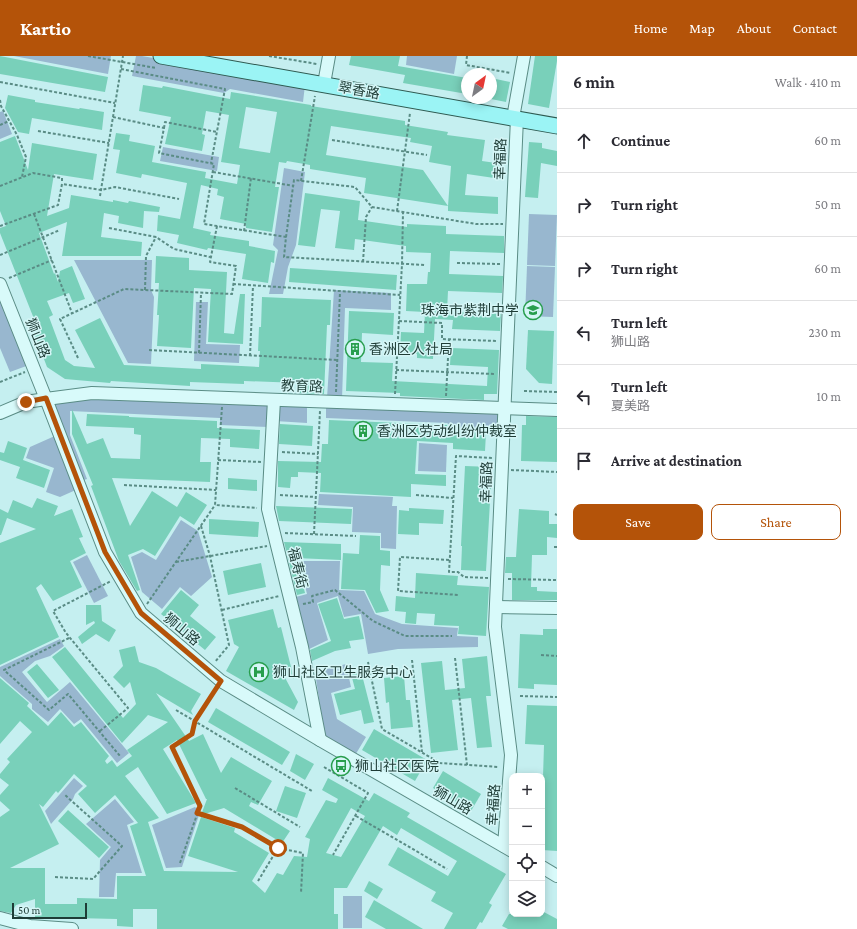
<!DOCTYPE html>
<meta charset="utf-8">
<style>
:root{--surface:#fff;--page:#f2f2f3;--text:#2b2b33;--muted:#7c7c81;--line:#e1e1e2;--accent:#b45309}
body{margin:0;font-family:"Crimson Pro","Noto Sans SC",serif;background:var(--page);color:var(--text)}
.controls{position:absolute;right:12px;bottom:12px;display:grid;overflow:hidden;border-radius:8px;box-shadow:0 2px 10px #0003}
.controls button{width:36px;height:36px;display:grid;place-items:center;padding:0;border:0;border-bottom:1px solid var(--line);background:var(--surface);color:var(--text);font:20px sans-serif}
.compass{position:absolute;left:461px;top:12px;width:36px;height:36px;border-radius:50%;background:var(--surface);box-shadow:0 2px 10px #0003;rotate:33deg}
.scale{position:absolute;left:12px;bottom:10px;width:75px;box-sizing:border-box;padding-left:4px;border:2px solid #1e3c36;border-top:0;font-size:11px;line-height:14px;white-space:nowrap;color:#1e3c36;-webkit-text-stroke:3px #d5f6f7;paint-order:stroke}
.stop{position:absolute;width:12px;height:12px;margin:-9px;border:3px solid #b45309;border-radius:50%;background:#fff}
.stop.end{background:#b45309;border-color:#fff;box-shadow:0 1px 4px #0008}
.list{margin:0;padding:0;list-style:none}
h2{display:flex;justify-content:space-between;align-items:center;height:52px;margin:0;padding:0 16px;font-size:17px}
h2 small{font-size:13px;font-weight:400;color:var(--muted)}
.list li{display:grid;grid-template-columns:26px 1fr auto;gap:12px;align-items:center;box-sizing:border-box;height:64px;padding:0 16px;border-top:1px solid var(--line)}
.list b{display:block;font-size:15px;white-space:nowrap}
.list p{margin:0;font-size:13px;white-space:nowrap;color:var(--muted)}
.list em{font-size:13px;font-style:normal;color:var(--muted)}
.actions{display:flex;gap:8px;padding:12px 16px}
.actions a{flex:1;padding:9px 0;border:1px solid var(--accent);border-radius:8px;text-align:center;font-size:14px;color:var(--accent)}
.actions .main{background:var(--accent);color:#fff}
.icon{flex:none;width:22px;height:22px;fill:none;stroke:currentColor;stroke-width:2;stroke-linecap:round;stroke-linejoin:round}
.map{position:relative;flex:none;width:557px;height:873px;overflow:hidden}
header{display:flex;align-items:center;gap:24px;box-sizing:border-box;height:56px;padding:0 20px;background:var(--accent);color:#fff}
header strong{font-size:19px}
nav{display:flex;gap:22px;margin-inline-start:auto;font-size:14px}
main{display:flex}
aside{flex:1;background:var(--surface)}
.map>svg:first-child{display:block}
.green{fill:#98b7cf}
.building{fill:#79d0ba;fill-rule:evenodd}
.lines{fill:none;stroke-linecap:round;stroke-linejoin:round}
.minor-casing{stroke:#5a8c85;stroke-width:14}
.major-casing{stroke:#2e5a51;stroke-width:17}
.path{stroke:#5a8c85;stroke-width:2;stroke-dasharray:3 2;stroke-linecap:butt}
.minor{stroke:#d8fafa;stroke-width:12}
.major{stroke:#9bf4f5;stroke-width:15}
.route{stroke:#b45309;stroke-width:5}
.labels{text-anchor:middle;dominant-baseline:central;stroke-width:3;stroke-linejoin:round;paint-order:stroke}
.street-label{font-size:14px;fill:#1e3c36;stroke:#d5f6f7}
.poi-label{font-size:14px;fill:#1e3c36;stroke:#d5f6f7;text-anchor:start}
</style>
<header>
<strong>Kartio</strong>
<nav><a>Home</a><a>Map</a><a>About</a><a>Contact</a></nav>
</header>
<main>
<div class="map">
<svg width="557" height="873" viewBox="0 0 557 873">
<rect width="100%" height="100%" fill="#c5eff0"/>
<g class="green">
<polygon points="14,0 111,0 108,18"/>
<polygon points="136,0 142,0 305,29 303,46 230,33 224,37 132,20"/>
<polygon points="407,0 457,0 454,18 406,9"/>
<polygon points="3,55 12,78 0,83 0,56"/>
<polygon points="163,91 219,101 217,115 160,105"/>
<polygon points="284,112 305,116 296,189 288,211 283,238 269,238 278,194 273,189"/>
<polygon points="529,158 557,159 555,210 527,209"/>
<polygon points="74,204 152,204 151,234 154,241 151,308 128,307"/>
<polygon points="527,210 555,211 553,261 525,260"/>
<polygon points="334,234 391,237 391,254 345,252 342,343 327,342"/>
<polygon points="0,240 29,309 10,316 0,292"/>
<polygon points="196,246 208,246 206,288 240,289 239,307 194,305"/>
<polygon points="91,340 271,346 269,371 220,369 220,362 70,355 70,379 87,423 80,425 48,344"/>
<polygon points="276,347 307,348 307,367 275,365"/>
<polygon points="326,348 501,356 499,376 455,372 447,367 326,362"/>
<polygon points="57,379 78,433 60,441 46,436 54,412 26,402 30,391"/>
<polygon points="419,387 447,389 446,416 418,415"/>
<polygon points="319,438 393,441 392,450 397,450 396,493 381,492 381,477 352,476 353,451 318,449"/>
<polygon points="181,464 198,475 212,521 191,540 180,531 162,553 142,536 131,501 142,496 156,504"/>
<polygon points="87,499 108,540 94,547 73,506"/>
<polygon points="299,505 340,505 339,534 364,535 375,558 402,568 458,572 457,580 478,581 478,591 398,593 368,598 361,558 344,561 338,540 317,547 328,584 305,595 292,542 307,538"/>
<polygon points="60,583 64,590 50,600 35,605 22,616 47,646 70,626 129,697 117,707 81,663 74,668 60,653 48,666 32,653 32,648 0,620 0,611"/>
<polygon points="346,608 351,631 331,637 337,663 366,681 354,701 325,684 315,616"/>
<polygon points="74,722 83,730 75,738 73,743 51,768 45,755"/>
<polygon points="115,743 134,766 127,769 142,817 116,817 114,841 99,841 100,804 111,791 86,768"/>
<polygon points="195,751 200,756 182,811 166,812 152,769"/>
<rect x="343" y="840" width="19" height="32"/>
</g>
<g class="building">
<polygon points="0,0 108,21 105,36 0,18"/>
<polygon points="351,0 400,0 398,10 467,22 467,38 403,27 405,19 349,9"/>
<polygon points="535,0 557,0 557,5 549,52 528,48"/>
<polygon points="491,22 510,26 506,46 491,43"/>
<path d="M 143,29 L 162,32 L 163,30 L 230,43 L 231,36 L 311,49 L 311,50 L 405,65 L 405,69 L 448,76 L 447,79 L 485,84 L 482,105 L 503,108 L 501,123 L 467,118 L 465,139 L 498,141 L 498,158 L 448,155 L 448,150 L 364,137 L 366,122 L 310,113 L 310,109 L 287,105 L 286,107 L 279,106 L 275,131 L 279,131 L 272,176 L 246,172 L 246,168 L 220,163 L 224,141 L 217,139 L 218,133 L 201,129 L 193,172 L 211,176 L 210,179 L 249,185 L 249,190 L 275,195 L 274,207 L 271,206 L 268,227 L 242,223 L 246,198 L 208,192 L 207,194 L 177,187 L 179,179 L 157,175 L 158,159 L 180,163 L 187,127 L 142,118 L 141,122 L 116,117 L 120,94 L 113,93 L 116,77 L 130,79 L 129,85 L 155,90 L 152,106 L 206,116 L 205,122 L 237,128 L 240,109 L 221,106 L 229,59 L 206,55 L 202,78 L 205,79 L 202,95 L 165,88 L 171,61 L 139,55 ZM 246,51 L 277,56 L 270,97 L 239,92 ZM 331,70 L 411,82 L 410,86 L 432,90 L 429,106 L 451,110 L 448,150 L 423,114 L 326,99 Z"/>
<polygon points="8,39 35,44 35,46 79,53 80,52 104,56 102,74 32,62 29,78 18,76 5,52"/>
<polygon points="15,80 28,114 32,87 97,98 93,124 54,118 47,160 69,152 71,139 113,146 113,144 128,147 129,145 160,151 159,156 144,155 143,172 118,167 119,160 104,157 101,181 142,186 141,200 62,200 67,166 39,177 54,218 55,217 58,226 60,215 72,210 85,243 73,247 69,237 47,245 53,259 49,261 65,304 74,310 95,312 75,274 100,262 124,309 201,313 201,308 259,311 260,295 258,295 259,271 261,271 262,241 331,244 330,269 327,269 324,338 298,337 299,327 244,325 244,328 190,326 190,330 111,325 110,327 65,323 47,311 33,274 38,273 0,177 0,172 6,170 0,155 0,86"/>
<polygon points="529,86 542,87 542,92 557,95 557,110 541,107 538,142 525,141"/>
<polygon points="305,137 360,145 358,164 407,171 407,168 446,170 446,178 504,180 504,197 450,195 449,218 503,220 502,237 448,235 447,255 501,258 500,275 452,273 453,264 435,263 433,303 417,302 417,298 400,297 401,276 424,277 425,256 406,255 407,228 427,228 428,216 430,216 431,197 406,196 406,190 355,183 354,194 335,192 340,155 321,153 315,191 298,189"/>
<polygon points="156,200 189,202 189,214 227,216 224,277 234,278 240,238 245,238 243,288 208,286 211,233 194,232 191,292 157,290 159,259 157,259 159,227 155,227"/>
<polygon points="290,212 397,219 396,234 289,226"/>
<polygon points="349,255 394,257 393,279 362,277 361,306 393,307 392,325 487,330 488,311 450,309 451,292 499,294 497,338 484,338 484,344 400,340 400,337 346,335"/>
<polygon points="528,274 554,275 552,328 539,327 526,313"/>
<polygon points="72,353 87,388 103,382 111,402 140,403 141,379 134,378 134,372 86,370 87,358 129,360 129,361 217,365 217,372 260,374 259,393 230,391 230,383 201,382 200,406 211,406 210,426 112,422 130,470 152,435 177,451 186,436 207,449 194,469 180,460 155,500 143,493 128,499 140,534 137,535 119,505 91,430 93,429 72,378"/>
<polygon points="526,360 557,361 557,406 521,405 522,369 526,369"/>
<polygon points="329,364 447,369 447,374 486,377 485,395 453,393 453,387 417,385 415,418 446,419 446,430 411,428 411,441 320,436 321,417 298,416 298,421 291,421 290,432 278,431 278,405 321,406 322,388 328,388"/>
<polygon points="280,368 313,370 312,390 279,388"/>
<polygon points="8,385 27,392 23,404 50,414 44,432 16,422 20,411 0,404 0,396 4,397"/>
<polygon points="465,410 492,411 486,515 461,514 462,490 461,490"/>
<polygon points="228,422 257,424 257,435 228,433"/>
<polygon points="37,442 58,450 54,460 72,453 83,481 79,482 86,497 70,505 82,531 53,545 41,528 36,532 59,581 0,609 0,487 36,473 7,462 1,479 0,479 0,453 8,457 13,444 32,452"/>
<polygon points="276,450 352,453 351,468 279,465"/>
<polygon points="409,452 444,454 443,468 419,467 419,479 398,478 399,454 409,455"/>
<polygon points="519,453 549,455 549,468 557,468 557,482 547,481 547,499 532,499 531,531 537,531 537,535 557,536 557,544 512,544 512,517 505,517 506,501 516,501"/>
<polygon points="209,463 259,466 258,481 209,478"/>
<polygon points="360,479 380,480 380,494 390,495 390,510 381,509 380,534 389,555 376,557 365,534 341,533 343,497 359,498"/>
<polygon points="284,486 341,488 341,504 296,502 305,537 297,539"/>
<polygon points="261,507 266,531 228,539 223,515"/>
<polygon points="416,517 458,520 457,529 489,531 486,580 458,578 459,570 434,569 435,558 417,557 416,568 405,567 406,556 395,555 396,540 415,542"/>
<polygon points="181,534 199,549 190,560 216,581 205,594 161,558"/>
<polygon points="337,542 344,563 359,560 364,583 349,585 351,592 335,595 312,605 310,594 331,585 318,548"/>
<polygon points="86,549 101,549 102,565 116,574 109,586 96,578 82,588 78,581 95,567 94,565 86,569"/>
<polygon points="273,553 278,572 281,571 294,623 282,616 298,646 294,654 226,615 239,591 234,588 228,564"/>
<polygon points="543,573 557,573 557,629 534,628 534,633 518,632 520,578 543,579"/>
<path d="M 135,590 L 139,606 L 156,612 L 201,638 L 191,655 L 193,659 L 156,637 L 189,685 L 203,678 L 221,717 L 231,701 L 272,725 L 258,749 L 251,746 L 249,750 L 290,775 L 282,787 L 224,752 L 201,759 L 207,743 L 206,743 L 177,684 L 163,693 L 196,747 L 167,758 L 138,711 L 125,720 L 159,762 L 148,766 L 164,815 L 238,816 L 188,800 L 201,761 L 235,772 L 234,776 L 269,797 L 252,825 L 265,837 L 277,817 L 283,819 L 294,800 L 307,801 L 310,783 L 305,781 L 326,744 L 336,747 L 338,743 L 322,734 L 328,722 L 369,745 L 374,737 L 410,757 L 407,761 L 506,818 L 489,847 L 492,849 L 482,867 L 480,866 L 476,873 L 444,873 L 453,857 L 431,845 L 436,836 L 388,809 L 398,791 L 448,820 L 457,805 L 401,772 L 397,779 L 383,770 L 347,832 L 334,832 L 334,858 L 338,858 L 338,873 L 157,873 L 157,853 L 133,853 L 133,871 L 117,870 L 117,863 L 74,862 L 35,863 L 35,843 L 16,849 L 11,857 L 0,855 L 0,761 L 10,754 L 0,745 L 0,739 L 9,729 L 0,722 L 0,718 L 10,706 L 7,703 L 32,676 L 20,665 L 0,688 L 0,622 L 29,647 L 27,650 L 48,670 L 61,656 L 74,671 L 81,666 L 109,700 L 105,705 L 107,708 L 112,704 L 117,711 L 132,700 L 127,694 L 168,666 L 148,659 L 122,687 L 52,601 L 65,591 L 123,662 L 136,648 L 130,626 L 124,632 L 113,621 L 123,610 L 119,594 ZM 74,718 L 87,730 L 78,738 L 95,757 L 115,739 L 138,767 L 130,770 L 146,820 L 117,820 L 117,843 L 77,842 L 77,848 L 45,848 L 45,812 L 10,812 L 59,788 L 39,748 L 43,751 L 56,735 L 58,737 ZM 351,752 L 365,760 L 341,801 L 326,797 Z"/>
<polygon points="487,600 491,640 486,640 492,691 477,692 471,642 452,644 458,694 431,697 421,607 442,605 445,634 465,632 462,603"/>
<polygon points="37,608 59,634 48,642 27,616"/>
<polygon points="361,615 374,666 364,668 361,654 340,659 334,638 355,633 351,618"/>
<polygon points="404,620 406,644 410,644 413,671 391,673 389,646 386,647 384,622"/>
<polygon points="527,649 557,650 557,795 542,794 542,721 543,721 544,689 525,688"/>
<polygon points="216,652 290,696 282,709 208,666"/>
<polygon points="374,673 427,704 415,725 362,694"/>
<polygon points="296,698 314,708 305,724 290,715"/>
<polygon points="443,715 481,738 471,755 433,732"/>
<polygon points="285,730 306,737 297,762 276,755"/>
<polygon points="68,754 109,791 99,802 58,765"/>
<polygon points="369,825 383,833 377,843 364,835"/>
<polygon points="374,844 423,873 386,873 365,861"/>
<polygon points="542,855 557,863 557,873 508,873 502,870 509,858 542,858"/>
</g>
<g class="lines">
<defs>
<g id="minor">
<polyline points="324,28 329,0"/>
<polyline points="513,62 524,0"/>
<polyline points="0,228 46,343 105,496 141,557 221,625 320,684 512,795"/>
<polyline points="274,344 268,453 302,591 320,684"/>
<polyline points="0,357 26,346 46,343 92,337 557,354"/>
<polyline points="496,551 557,552"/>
<polyline points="504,790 511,699 495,571 517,62"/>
<polyline points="542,811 557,820"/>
<polyline points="0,862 30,870 72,873"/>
</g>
<polyline id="major" points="161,0 557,70"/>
</defs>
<use href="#minor" class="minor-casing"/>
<use href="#major" class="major-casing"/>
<g class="path">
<polyline points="88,0 156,12"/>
<polyline points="269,0 317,8"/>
<polyline points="467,0 466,9 511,17"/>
<polyline points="121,13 225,33 211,107"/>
<polyline points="0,26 115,47"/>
<polyline points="0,44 1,50 17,79 26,101 22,121"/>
<polyline points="113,61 164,72 159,97 214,108 204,168 286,181 284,201 425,209"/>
<polyline points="0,69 9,65"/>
<polyline points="164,72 165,66 217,76"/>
<polyline points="38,75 109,87"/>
<polyline points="332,84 427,99"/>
<polyline points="213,116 294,130"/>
<polyline points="301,125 315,40"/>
<polyline points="0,130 33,117 62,122 62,127"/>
<polyline points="100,140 123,0"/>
<polyline points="397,155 410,57"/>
<polyline points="34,158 72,257"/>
<polyline points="0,170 58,149 62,128 101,134 115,131 179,143"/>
<polyline points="109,172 156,181 174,193 210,201"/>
<polyline points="244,175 251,122"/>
<polyline points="286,181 294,124 355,131 372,151 476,168 503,168"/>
<polyline points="0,199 60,174"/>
<polyline points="363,206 366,161 372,151"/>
<polyline points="457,207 500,208"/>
<polyline points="9,222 52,204"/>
<polyline points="233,228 400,239"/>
<polyline points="145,234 146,200 156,181"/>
<polyline points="399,265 442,267 442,283 497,285"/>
<polyline points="149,294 337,304"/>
<polyline points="199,297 201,237"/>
<polyline points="250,300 253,230"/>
<polyline points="78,302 60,263 124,233 232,238 236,210 210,206 217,170"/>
<polyline points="396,314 495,318"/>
<polyline points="0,326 25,316"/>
<polyline points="524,335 557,336"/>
<polyline points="336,336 340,236"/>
<polyline points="395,338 402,208 403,156"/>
<polyline points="446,340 449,283"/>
<polyline points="222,351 215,449 257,452"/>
<polyline points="282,396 318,398"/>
<polyline points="218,404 261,406"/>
<polyline points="511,414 557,416"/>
<polyline points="124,429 216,434"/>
<polyline points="280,439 316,441"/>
<polyline points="416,439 453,442"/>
<polyline points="555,458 557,459"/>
<polyline points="201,470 210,500 229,589 215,606"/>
<polyline points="285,477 356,480"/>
<polyline points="314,478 320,355"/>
<polyline points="554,491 557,491"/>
<polyline points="449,504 400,501 398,535 459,539"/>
<polyline points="176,506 267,490"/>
<polyline points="488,522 464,521 458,516 449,516 456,400 492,402"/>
<polyline points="508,523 557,524"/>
<polyline points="147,548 215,449"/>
<polyline points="303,548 313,546 312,540 335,534 373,565 405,580 452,580"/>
<polyline points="222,554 279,540"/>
<polyline points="69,582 4,614 49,654 68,638 120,700"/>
<polyline points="541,599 557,600"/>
<polyline points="455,602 467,709"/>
<polyline points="412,604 422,696"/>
<polyline points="368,606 382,673 440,707 499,711"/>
<polyline points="520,640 557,641"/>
<polyline points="176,654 312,735"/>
<polyline points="100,675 128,652 66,577 53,555 111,525"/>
<polyline points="324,711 368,737 333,799"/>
<polyline points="235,732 300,771"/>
<polyline points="197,757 242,771 278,792 303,797 301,837"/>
<polyline points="356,760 447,813"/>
<polyline points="180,807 200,750 172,691 193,678 195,665 215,634"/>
<polyline points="55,821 93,823 122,790 65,739"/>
<polyline points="258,825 278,792"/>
</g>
<use href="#minor" class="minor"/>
<use href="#major" class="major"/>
</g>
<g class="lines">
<polyline class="route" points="26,346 46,342 105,496 141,557 221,625 195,665 192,678 172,691 200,750 197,757 242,771 278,792"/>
</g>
<defs>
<symbol id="school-ring" viewBox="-11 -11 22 22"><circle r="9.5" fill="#d5f6f7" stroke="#279e4d" stroke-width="1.5"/><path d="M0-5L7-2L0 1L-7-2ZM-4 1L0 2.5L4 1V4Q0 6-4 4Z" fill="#279e4d"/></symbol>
<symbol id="building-ring" viewBox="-11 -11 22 22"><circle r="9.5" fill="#d5f6f7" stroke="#279e4d" stroke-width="1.5"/><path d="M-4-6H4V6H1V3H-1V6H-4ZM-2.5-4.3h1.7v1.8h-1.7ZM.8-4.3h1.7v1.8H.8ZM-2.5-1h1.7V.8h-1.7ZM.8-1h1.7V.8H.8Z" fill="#279e4d"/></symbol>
<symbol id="hospital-ring" viewBox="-11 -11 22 22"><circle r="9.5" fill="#d5f6f7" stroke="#279e4d" stroke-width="1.5"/><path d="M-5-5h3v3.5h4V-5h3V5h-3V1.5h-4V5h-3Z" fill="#279e4d"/></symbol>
<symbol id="bus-ring" viewBox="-11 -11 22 22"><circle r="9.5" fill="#d5f6f7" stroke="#279e4d" stroke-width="1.5"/><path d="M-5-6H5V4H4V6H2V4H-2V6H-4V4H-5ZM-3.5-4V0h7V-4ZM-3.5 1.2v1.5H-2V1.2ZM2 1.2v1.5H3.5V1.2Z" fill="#279e4d"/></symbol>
</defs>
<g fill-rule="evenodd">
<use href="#school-ring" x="522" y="243" width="22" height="22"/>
<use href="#building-ring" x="344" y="282" width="22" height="22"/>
<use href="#building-ring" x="352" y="364" width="22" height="22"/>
<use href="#hospital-ring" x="248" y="605" width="22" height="22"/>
<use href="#bus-ring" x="330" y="699" width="22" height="22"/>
</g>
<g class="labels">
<g class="street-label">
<text transform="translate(359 34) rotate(10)">翠香路</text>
<text transform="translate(500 103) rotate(-88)">幸福路</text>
<text transform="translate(38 282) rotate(68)">狮山路</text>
<text transform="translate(302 330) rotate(2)">教育路</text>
<text transform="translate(486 426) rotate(-88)">幸福路</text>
<text transform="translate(298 512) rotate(76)">福寿街</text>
<text transform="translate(182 573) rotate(40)">狮山路</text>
<text transform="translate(453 744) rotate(30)">狮山路</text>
<text transform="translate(493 749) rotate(-86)">幸福路</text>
</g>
<g class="poi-label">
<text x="519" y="254" text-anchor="end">珠海市紫荆中学</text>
<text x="369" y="293">香洲区人社局</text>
<text x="377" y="375">香洲区劳动纠纷仲裁室</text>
<text x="273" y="616">狮山社区卫生服务中心</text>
<text x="355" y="710">狮山社区医院</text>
</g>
</g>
</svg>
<div class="controls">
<button>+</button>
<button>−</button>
<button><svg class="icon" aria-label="locate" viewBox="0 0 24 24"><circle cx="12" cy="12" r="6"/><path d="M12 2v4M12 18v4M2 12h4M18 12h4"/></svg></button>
<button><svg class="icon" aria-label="layers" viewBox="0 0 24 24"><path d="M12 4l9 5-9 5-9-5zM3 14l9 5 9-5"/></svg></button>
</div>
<svg class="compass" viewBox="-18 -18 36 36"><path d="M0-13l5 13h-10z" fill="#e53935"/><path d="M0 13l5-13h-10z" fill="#7c7c81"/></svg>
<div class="scale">50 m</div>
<div class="stop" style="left:278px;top:792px"></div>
<div class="stop end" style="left:26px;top:346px"></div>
</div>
<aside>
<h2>6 min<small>Walk · 410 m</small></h2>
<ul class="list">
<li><svg class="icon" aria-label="ahead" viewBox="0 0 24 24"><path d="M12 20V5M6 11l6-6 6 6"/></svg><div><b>Continue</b></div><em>60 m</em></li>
<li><svg class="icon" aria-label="right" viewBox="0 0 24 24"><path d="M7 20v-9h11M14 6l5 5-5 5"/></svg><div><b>Turn right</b></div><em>50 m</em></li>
<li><svg class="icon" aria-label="right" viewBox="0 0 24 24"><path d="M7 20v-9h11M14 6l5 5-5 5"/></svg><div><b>Turn right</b></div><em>60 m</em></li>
<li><svg class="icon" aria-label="left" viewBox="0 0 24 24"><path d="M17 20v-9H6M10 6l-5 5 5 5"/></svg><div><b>Turn left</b><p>狮山路</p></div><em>230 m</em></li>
<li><svg class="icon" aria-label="left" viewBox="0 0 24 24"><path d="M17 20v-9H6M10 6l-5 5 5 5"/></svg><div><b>Turn left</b><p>夏美路</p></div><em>10 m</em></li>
<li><svg class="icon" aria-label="arrive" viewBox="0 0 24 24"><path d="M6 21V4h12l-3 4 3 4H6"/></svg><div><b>Arrive at destination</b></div></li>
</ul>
<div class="actions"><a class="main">Save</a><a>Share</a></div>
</aside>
</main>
